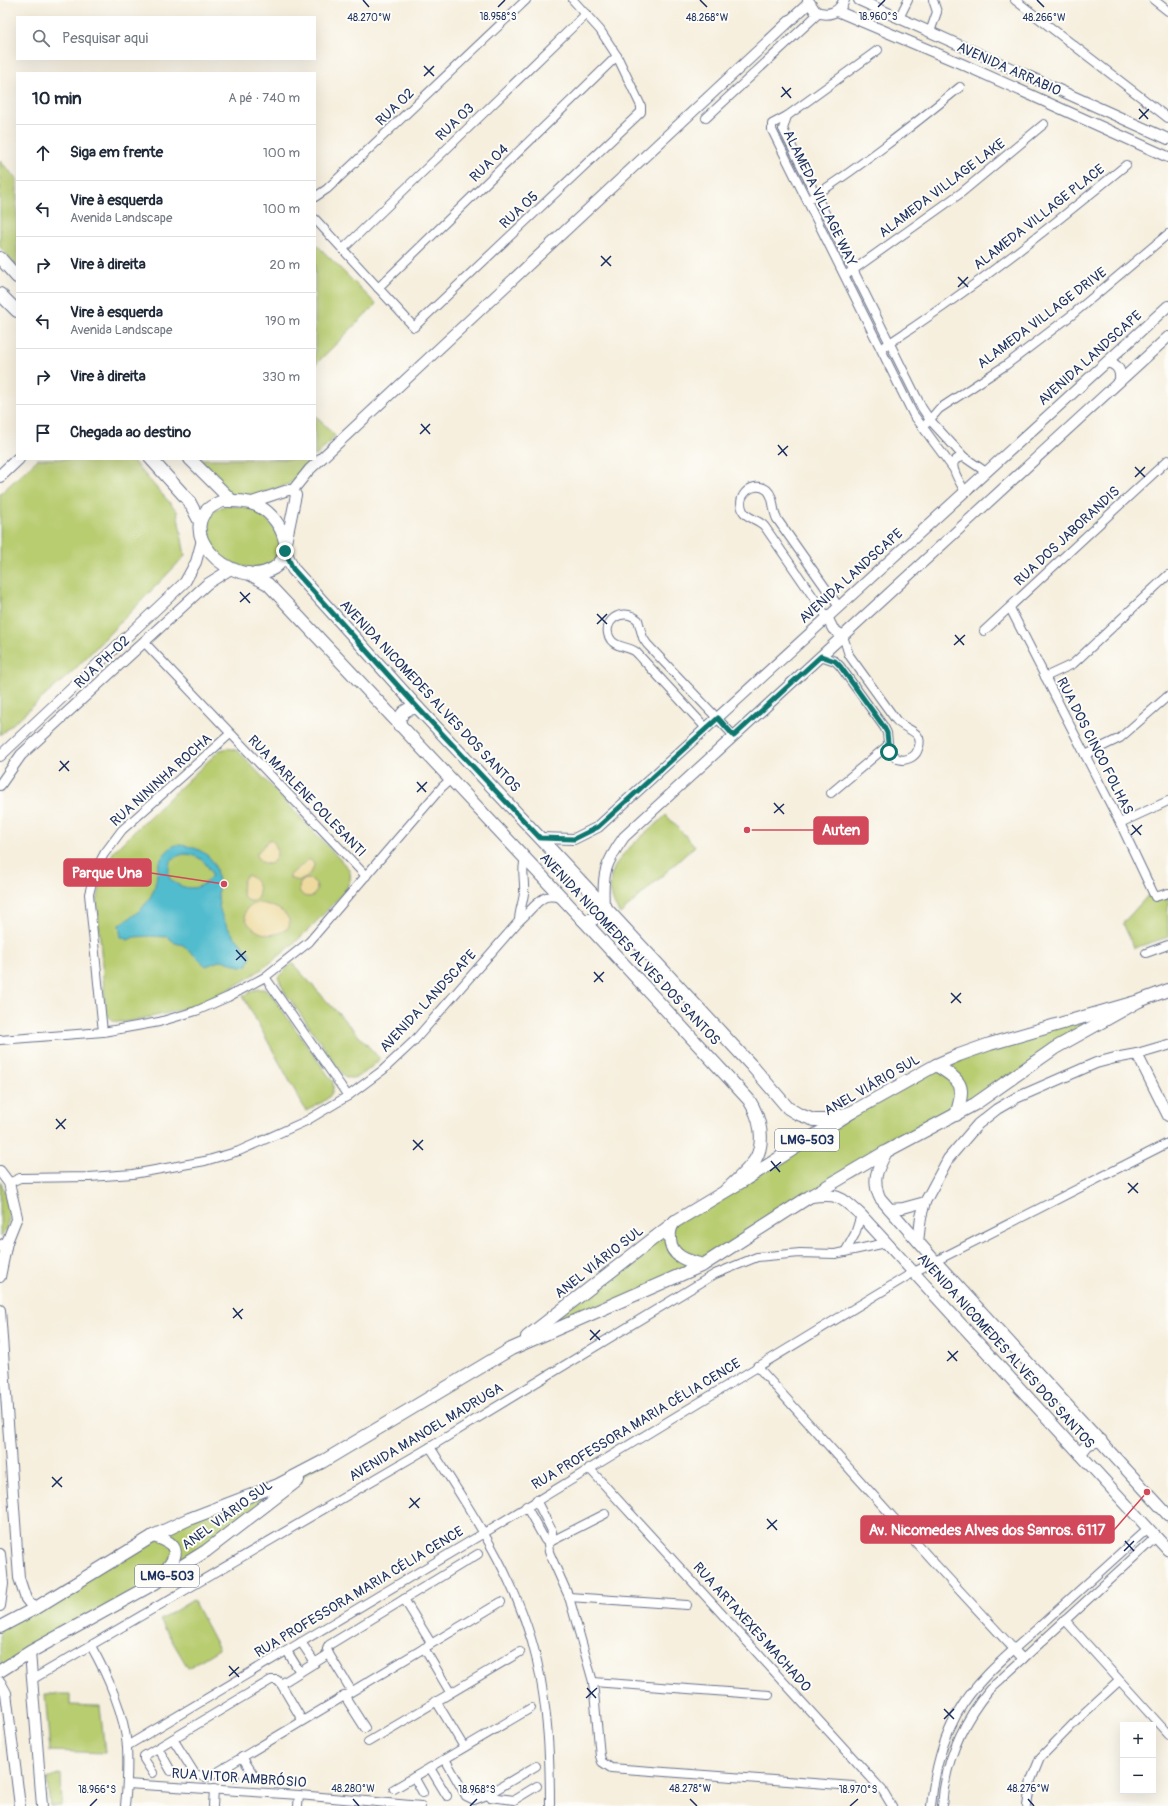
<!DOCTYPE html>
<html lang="pt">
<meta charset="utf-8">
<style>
:root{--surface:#fff;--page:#f2f2f3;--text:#1f2937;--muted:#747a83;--line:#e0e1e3}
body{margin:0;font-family:Pangolin,sans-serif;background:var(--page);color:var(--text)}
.controls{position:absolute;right:12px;bottom:12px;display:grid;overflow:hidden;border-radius:0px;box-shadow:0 4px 16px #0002}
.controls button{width:36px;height:36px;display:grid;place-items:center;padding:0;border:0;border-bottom:1px solid var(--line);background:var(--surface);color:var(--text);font:20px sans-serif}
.stop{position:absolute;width:12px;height:12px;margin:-9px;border:3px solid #0f766e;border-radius:50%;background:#fff}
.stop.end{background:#0f766e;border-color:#fff;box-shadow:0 1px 4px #0008}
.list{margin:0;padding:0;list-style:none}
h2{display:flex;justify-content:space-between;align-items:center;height:52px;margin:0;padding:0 16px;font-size:17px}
h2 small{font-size:13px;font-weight:400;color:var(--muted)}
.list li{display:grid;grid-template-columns:26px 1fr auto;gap:12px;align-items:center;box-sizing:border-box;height:56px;padding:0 16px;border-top:1px solid var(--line)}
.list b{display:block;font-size:15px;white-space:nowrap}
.list p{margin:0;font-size:13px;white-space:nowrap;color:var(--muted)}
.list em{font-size:13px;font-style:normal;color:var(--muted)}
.icon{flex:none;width:22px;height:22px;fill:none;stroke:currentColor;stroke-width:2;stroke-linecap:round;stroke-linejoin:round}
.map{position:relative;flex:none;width:1168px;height:1806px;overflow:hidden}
.search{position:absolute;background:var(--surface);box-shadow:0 4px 16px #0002;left:16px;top:16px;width:300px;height:44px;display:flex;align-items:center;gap:10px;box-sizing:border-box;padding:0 14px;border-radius:0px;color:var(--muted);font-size:15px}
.panel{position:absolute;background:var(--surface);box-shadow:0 4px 16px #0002;left:16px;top:72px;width:300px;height:388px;border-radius:0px}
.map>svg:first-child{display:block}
.green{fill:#b8cc70;stroke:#6a7e67}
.sand{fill:#eeda9e;stroke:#84847e}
.water{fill:#51bccd;stroke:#367696;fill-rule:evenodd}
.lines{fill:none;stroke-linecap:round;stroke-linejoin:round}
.minor-casing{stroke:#68728b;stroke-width:10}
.tertiary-casing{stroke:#68728b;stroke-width:12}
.secondary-casing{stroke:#68728b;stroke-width:13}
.primary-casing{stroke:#68728b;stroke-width:14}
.minor{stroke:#fff;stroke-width:8}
.tertiary{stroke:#fff;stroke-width:10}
.secondary{stroke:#fff;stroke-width:11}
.primary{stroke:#fff;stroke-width:12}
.route{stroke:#0f766e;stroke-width:5}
.ticks{fill:none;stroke:#1b2f5e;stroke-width:1.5}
.labels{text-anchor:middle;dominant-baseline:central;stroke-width:4;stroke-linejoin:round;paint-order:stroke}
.shield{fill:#fdfcf7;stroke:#5f6c8c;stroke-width:1}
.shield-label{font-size:13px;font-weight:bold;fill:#1b2f5e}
.street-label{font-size:14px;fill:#1b2f5e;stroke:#fdfcf7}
.ticks-label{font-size:10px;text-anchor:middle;fill:#1b2f5e;stroke:#fdfcf7;stroke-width:4;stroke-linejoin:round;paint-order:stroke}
.leader{fill:none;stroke:#d1495b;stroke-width:1.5}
.callout-dot{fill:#d1495b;stroke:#fdfcf7;stroke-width:1.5}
.callout{fill:#d1495b;stroke:#d1495b;stroke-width:1.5}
.callout-label{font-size:15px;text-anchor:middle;font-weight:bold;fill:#fff}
</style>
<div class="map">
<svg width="1168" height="1806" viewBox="0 0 1168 1806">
<rect width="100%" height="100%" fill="#fdfcf7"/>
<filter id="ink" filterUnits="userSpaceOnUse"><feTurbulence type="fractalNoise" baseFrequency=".025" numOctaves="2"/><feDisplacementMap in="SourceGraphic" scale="8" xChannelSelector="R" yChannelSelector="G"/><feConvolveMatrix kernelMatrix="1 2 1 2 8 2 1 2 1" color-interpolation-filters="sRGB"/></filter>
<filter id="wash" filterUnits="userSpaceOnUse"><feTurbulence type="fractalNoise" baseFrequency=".012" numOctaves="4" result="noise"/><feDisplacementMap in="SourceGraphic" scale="16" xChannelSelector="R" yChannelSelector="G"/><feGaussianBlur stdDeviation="0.9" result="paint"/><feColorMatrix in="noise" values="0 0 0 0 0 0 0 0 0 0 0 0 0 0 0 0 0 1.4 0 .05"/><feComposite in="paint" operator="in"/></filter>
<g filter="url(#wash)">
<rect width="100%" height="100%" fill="#f6efde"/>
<g class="green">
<polygon points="0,161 17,179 17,266 0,247"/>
<polygon points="315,243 376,304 315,365"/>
<polygon points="315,415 335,436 315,457"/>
<polygon points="38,459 131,459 177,511 185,556 72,672 0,735 0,494"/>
<polygon points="198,459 313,459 289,484 250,498 232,496"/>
<path d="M 224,506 C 234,506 244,506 254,510 C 269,517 292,547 274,561 C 253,578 216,561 207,538 C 205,534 206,528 205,523 L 212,512 Z"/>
<path d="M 229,748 L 238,751 L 348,868 C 357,882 339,897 331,906 C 281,962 224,1003 150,1017 C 139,1019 124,1024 114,1021 L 106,1014 L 97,902 L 103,872 L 114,851 L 130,835 L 220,750 Z"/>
<path d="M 666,815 L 695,846 L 620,914 C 617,909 613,903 612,897 C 600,861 646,836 666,815 Z"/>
<polygon points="1152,891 1159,900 1168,898 1168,937 1134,948 1123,923"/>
<path d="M 292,963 L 380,1059 C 371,1067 358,1082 345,1077 L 284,991 L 278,977 Z"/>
<path d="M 257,989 L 264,989 L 270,993 L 333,1082 C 336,1099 318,1104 306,1111 L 243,996 Z"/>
<polygon points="1139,1001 703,1265 511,1349 676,1221 936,1065"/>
<path d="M 0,1181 C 8,1197 15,1223 0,1237 Z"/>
<polygon points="322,1462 206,1551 0,1671 0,1627 153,1536"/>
<polygon points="193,1600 219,1649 188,1668 160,1620"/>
<polygon points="45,1694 70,1694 70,1705 100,1706 105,1753 50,1751"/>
<polygon points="61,1774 62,1806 50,1806 47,1779"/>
</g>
<g class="sand">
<path d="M 270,839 C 277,843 278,852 276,858 L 271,864 C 264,864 256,861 257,853 Z"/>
<path d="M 308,860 L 311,860 L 314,864 C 313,875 301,885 290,878 L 290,875 Z"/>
<path d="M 247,875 C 258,879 263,892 255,901 C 248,902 244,899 242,892 L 243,881 Z"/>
<circle cx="308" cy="888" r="9"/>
<path d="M 259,903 C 270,904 293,912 289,927 C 262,952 224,908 259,903 Z"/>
</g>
<path class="water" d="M 175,845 C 183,845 191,846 199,850 C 227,864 213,889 221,913 C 226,929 239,942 250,953 L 250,959 L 247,966 L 240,966 L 222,960 L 206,966 L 183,945 L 175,943 L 168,937 L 150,936 L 134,937 L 128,940 L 121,937 L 119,925 C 130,918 142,911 149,899 C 163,878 149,862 175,845 ZM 184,854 C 198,854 207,862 212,875 C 201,892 184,891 170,879 C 167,864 169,858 184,854 Z"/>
</g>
<g filter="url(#ink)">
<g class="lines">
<defs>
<g id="minor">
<polyline points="1015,0 1168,118"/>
<polyline points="1154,0 1168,11"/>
<polyline points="899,18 908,0"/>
<polyline points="930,32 937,12 933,0"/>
<polyline points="878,50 787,116 772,124 772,130 913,414 953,468"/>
<polyline points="787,116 783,129 922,408 930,420 964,457"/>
<polyline points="706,118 819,13"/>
<polyline points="315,197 327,189 526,0"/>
<path d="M 811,198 C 864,164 912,126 960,87"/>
<polyline points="315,219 414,327 641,112 641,106 617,56 600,30 573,0"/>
<polyline points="343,249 586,14"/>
<polyline points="849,273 961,193 1044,124"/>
<polyline points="378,288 617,56"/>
<path d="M 885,346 C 970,291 1048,229 1126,165"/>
<polyline points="927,423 939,409 1006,365 1073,314 1168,234"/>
<path d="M 965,492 C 960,481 942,459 964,457 L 986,472"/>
<polyline points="1010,608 1120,823 1155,897 1168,893"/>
<path d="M 827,617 L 765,527 C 759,519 747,519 743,511 C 735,495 754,480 767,490 C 775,497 772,510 777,519 L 839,607"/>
<polyline points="984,631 1168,460"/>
<polyline points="144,642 366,876"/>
<path d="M 821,656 L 835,661 L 840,666 L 884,727 L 887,733 L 889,752 L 898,759 L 903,760 C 910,759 916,756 918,749 C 926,731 904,730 896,720 L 849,655 L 843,636"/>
<polyline points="1045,677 1073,664 1168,575"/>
<path d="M 706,728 L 636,652 C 628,646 617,648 611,640 C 599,623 622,605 638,620 L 643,638 L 647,644 L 734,736"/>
<polyline points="1085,755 1120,738 1168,696"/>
<polyline points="831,793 887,746"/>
<polyline points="1120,823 1168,801"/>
<path d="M 519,921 C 519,911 523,903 524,893 C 525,880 521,871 525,858"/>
<polyline points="1146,953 1168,945"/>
<polyline points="265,977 348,1096"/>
<polyline points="103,1032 89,894 95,871 104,854 122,830 230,734"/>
<polyline points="0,1040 103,1032 159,1022 196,1011 228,997 265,977 309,942 442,787 450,780"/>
<path d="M 9,1183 L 20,1178 L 89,1177 L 133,1174 L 205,1161 L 239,1151 L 306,1121 L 348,1096 L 383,1070 L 414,1041 L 519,921 C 527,915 537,900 546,897 C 550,896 557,897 562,898"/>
<polyline points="845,1252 855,1234 861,1215"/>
<polyline points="757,1366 936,1565 1023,1659"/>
<path d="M 430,1447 C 473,1514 519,1582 537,1661 C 548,1709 550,1757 550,1806"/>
<polyline points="589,1468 883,1791 892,1806"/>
<polyline points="536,1500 551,1529 552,1532 548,1543 549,1552 569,1597 593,1682 600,1756 602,1762 611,1768 853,1786"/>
<polyline points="526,1506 545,1540 548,1543"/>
<polyline points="548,1543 605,1514"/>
<polyline points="569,1597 687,1605"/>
<polyline points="404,1599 431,1643"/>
<polyline points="1065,1620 1168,1734"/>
<polyline points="301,1642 315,1663"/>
<path d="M 91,1646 C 107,1674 125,1715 127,1747 C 128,1767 127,1787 125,1806"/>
<polyline points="424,1648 450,1692"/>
<polyline points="287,1651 300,1672"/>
<polyline points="329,1654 351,1690"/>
<polyline points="33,1679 430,1447 715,1274 757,1257 800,1253 835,1254 886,1243"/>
<polyline points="593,1682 769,1695"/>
<polyline points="281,1684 302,1720"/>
<polyline points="344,1695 365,1728"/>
<polyline points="436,1701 464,1747"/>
<polyline points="173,1739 195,1774 205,1777 211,1776 501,1602"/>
<polyline points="368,1742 520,1652"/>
<polyline points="127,1746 484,1533 914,1272 1168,1143"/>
<polyline points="158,1748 171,1771"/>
<polyline points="242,1757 255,1777"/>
<polyline points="445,1759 466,1796 474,1800 487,1795 536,1766"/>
<polyline points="227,1766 235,1778"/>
<polyline points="430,1768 447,1796"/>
<polyline points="153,1773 144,1759 144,1756 271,1680 277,1680 281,1684 329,1654 327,1649 329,1645 478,1554"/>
<polyline points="414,1777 423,1793"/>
<polyline points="127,1784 299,1795 421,1806"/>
<polyline points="394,1789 531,1708"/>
<polyline points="487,1795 490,1797 514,1800 537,1786"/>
<polyline points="213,1806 214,1789"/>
<polyline points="298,1806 299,1795"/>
<path d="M 931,1806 C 934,1773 941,1743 957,1714 C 976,1680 1009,1654 1038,1628 C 1074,1595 1111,1562 1147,1529"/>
<path d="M 942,1806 C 945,1762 961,1724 989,1690 L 1156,1537"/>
<polyline points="1027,1806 1031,1780 1040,1758 1082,1715 1119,1681"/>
</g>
<g id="tertiary">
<path d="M 808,0 L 815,11 C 827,17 840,13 844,0"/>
<polyline points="859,0 1168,139"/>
<polyline points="837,11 962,64 1168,157"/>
<path d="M 1107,362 C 1117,364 1121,370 1120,380"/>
<polyline points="293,490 309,470 809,3"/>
<polyline points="249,503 288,490 293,490"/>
<polyline points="286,543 296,495 293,490"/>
<polyline points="827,617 833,629 843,636"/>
<polyline points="0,756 185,582 196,562 202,540"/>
<polyline points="0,785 21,755 207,584 231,569"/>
<polyline points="540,838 574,839 598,827 1168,306"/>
<path d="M 604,906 C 602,873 605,864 624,837 L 1168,337"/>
<polyline points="1137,1054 1168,1116"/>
<polyline points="0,1171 9,1183 17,1217 7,1242 0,1246"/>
<polyline points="889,1209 903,1208 925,1202"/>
<polyline points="918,1242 921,1217 925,1202 948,1159 978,1124 997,1109 1016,1098 1096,1063 1115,1058 1137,1054 1168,1045"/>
<polyline points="0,1277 7,1242"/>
<polyline points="0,1310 19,1578 26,1599 34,1609"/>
<polyline points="0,1554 3,1584 0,1606"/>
<polyline points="30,1652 42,1806"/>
<polyline points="0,1682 6,1693 20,1806"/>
</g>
<g id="secondary">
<path d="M 887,1151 C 878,1168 871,1179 880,1198 L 935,1261 L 1168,1515"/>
<path d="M 809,1197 C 838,1193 840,1196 861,1215 L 1168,1550"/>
<polyline points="1080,1454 1088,1444 1101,1440"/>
</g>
<g id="primary">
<polyline points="0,258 17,277"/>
<polyline points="0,294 17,311"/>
<polyline points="151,459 189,501 200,522"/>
<polyline points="190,459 232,501"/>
<polyline points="0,476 18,459"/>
<path d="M 223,501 C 234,501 245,500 256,505 C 278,514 299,551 274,568 C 232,595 163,522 223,501 Z"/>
<polyline points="285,551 293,569 418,708 604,906 752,1066 788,1108 798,1114 814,1120 826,1120 852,1112"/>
<path d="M 248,573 L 268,584 L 583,920 L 749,1100 C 760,1117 766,1142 755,1160 C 747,1171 736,1181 726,1190"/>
<path d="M 399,725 C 400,713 406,707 418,708"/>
<path d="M 583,920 C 594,921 601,917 604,906"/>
<path d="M 936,1065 C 962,1082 966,1084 956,1115"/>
<path d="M 675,1221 C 670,1227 669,1232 670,1239 C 671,1257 688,1261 703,1265"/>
<polyline points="527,1337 676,1221 746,1179 852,1112 936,1065 959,1055 990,1044 1139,1001 1168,990"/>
<path d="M 153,1536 C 179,1543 181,1554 163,1573"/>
<polyline points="0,1627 34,1609 153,1536 189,1519 278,1485 322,1462 511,1349 703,1265 809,1197 887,1151 975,1104 1055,1048 1139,1001"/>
<polyline points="0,1671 30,1652 155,1583 206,1551 298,1480"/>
</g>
</defs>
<use href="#minor" class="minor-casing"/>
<use href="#tertiary" class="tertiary-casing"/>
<use href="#secondary" class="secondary-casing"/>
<use href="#primary" class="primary-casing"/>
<use href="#minor" class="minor"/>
<use href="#tertiary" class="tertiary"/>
<use href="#secondary" class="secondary"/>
<use href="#primary" class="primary"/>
</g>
</g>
<g class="lines" filter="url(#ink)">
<polyline class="route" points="285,551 293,569 418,708 540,838 574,839 598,827 718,718 734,736 821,656 835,661 840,666 884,727 887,733 889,752"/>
</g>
<path class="ticks" d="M 363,0 L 369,7M 700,0 L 707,7M 1037,0 L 1044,7M 498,7 L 505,0M 878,7 L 885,0M 424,66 L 434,76M 424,76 L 434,66M 782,87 L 791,98M 781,97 L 791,88M 1139,109 L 1148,119M 1139,119 L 1149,109M 601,256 L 611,266M 601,266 L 611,256M 958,277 L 968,287M 958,287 L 968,277M 421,424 L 430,434M 420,434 L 430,424M 778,445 L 787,456M 778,455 L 788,446M 1135,467 L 1145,477M 1135,477 L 1145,467M 240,592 L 250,603M 240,602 L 250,593M 597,614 L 607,624M 597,624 L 607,614M 955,635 L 964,645M 954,645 L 965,635M 60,761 L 69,771M 59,771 L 69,761M 417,782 L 426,792M 417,792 L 427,782M 774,803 L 784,814M 774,813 L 784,804M 1132,825 L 1141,835M 1131,835 L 1142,825M 236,950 L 246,961M 236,960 L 246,951M 594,972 L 603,982M 594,982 L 604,972M 951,993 L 961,1003M 951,1003 L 961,993M 56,1119 L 65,1129M 56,1129 L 66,1119M 413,1140 L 423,1150M 413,1150 L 423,1140M 771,1161 L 780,1172M 770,1171 L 781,1162M 1128,1183 L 1138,1193M 1128,1193 L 1138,1183M 233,1308 L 242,1319M 233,1318 L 243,1309M 590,1330 L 600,1340M 590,1340 L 600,1330M 948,1351 L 957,1361M 947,1361 L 958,1351M 52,1477 L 62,1487M 52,1487 L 62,1477M 410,1498 L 419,1508M 409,1508 L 420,1498M 767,1519 L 777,1530M 767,1529 L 777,1520M 1125,1541 L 1134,1551M 1124,1551 L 1134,1541M 229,1666 L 239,1677M 229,1676 L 239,1667M 587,1688 L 596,1698M 586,1698 L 597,1688M 944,1709 L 954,1719M 944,1719 L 954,1709M 353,1799 L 359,1806M 690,1799 L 697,1806M 1028,1799 L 1034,1806M 90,1806 L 97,1799M 470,1806 L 477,1799M 850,1806 L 858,1799"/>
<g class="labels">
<g class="shield">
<rect x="775" y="1129" width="64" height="22" rx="3"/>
<rect x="135" y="1565" width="64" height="22" rx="3"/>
</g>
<g class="shield-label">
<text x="807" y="1140">LMG-503</text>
<text x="167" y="1576">LMG-503</text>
</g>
<g class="street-label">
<text transform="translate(1009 69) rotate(24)">AVENIDA ARRABIO</text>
<text transform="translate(395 107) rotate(-44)">RUA 02</text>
<text transform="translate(455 122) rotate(-44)">RUA 03</text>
<text transform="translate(489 163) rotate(-44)">RUA 04</text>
<text transform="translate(942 188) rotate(-37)">ALAMEDA VILLAGE LAKE</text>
<text transform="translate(820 198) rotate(64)">ALAMEDA VILLAGE WAY</text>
<text transform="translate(519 210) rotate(-43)">RUA 05</text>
<text transform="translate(1039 217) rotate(-38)">ALAMEDA VILLAGE PLACE</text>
<text transform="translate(1042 318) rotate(-37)">ALAMEDA VILLAGE DRIVE</text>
<text transform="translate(1090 358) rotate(-42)">AVENIDA LANDSCAPE</text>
<text transform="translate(1067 536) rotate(-43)">RUA DOS JABORANDIS</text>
<text transform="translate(851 576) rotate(-42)">AVENIDA LANDSCAPE</text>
<text transform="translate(102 662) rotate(-43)">RUA PH-02</text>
<text transform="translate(430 696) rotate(47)">AVENIDA NICOMEDES ALVES DOS SANTOS</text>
<text transform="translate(1095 746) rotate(63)">RUA DOS CINCO FOLHAS</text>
<text transform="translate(161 780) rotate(-42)">RUA NININHA ROCHA</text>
<text transform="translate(307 796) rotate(46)">RUA MARLENE COLESANTI</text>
<text transform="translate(630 949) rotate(47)">AVENIDA NICOMEDES ALVES DOS SANTOS</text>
<text transform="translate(428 1001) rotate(-47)">AVENIDA LANDSCAPE</text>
<text transform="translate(872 1085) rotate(-30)">ANEL VIÁRIO SUL</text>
<text transform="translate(599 1262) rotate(-38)">ANEL VIÁRIO SUL</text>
<text transform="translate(1006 1351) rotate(48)">AVENIDA NICOMEDES ALVES DOS SANTOS</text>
<text transform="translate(636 1424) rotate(-31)">RUA PROFESSORA MARIA CÉLIA CENCE</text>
<text transform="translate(426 1432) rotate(-31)">AVENIDA MANOEL MADRUGA</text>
<text transform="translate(227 1515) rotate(-36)">ANEL VIÁRIO SUL</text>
<text transform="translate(359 1592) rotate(-31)">RUA PROFESSORA MARIA CÉLIA CENCE</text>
<text transform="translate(752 1627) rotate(48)">RUA ARTAXEXES MACHADO</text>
<text transform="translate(239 1778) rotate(4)">RUA VITOR AMBRÓSIO</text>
</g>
</g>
<g class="ticks-label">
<text x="498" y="20">18.958°S</text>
<text x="878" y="20">18.960°S</text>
<text x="369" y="21">48.270°W</text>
<text x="707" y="21">48.268°W</text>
<text x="1044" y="21">48.266°W</text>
<text x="353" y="1792">48.280°W</text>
<text x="690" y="1792">48.278°W</text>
<text x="1028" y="1792">48.276°W</text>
<text x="97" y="1793">18.966°S</text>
<text x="477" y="1793">18.968°S</text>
<text x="858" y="1793">18.970°S</text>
</g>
<path class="leader" d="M747 830L814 830M224 884L151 873M1147 1492L1114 1530"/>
<g class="callout-dot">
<circle cx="747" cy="830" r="4"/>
<circle cx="224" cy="884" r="4"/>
<circle cx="1147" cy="1492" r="4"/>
</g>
<g class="callout">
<rect x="814" y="817" width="54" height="27" rx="4"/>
<rect x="64" y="859" width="87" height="27" rx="4"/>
<rect x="861" y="1516" width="253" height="27" rx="4"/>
</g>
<g class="callout-label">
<text x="841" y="835">Auten</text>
<text x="107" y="878">Parque Una</text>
<text x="987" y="1535">Av. Nicomedes Alves dos Sanros. 6117</text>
</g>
</svg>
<div class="controls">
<button>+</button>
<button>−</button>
</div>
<div class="stop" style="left:889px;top:752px"></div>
<div class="stop end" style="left:285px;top:551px"></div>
<div class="search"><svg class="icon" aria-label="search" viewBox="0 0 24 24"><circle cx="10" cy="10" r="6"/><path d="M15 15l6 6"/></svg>Pesquisar aqui</div>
<section class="panel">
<h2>10 min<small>A pé · 740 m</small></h2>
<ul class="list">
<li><svg class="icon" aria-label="ahead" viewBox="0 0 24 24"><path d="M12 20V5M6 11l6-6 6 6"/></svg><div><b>Siga em frente</b></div><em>100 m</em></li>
<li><svg class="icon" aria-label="left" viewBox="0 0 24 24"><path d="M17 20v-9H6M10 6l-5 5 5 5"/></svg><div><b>Vire à esquerda</b><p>Avenida Landscape</p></div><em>100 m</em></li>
<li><svg class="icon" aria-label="right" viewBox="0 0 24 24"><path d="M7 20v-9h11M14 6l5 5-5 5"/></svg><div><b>Vire à direita</b></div><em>20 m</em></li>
<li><svg class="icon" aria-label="left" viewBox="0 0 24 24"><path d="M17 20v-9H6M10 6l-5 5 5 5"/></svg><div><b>Vire à esquerda</b><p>Avenida Landscape</p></div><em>190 m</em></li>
<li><svg class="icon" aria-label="right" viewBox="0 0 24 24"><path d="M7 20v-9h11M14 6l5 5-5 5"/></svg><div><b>Vire à direita</b></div><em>330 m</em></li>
<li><svg class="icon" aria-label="arrive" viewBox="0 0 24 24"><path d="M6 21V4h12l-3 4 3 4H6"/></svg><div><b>Chegada ao destino</b></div></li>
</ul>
</section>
</div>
